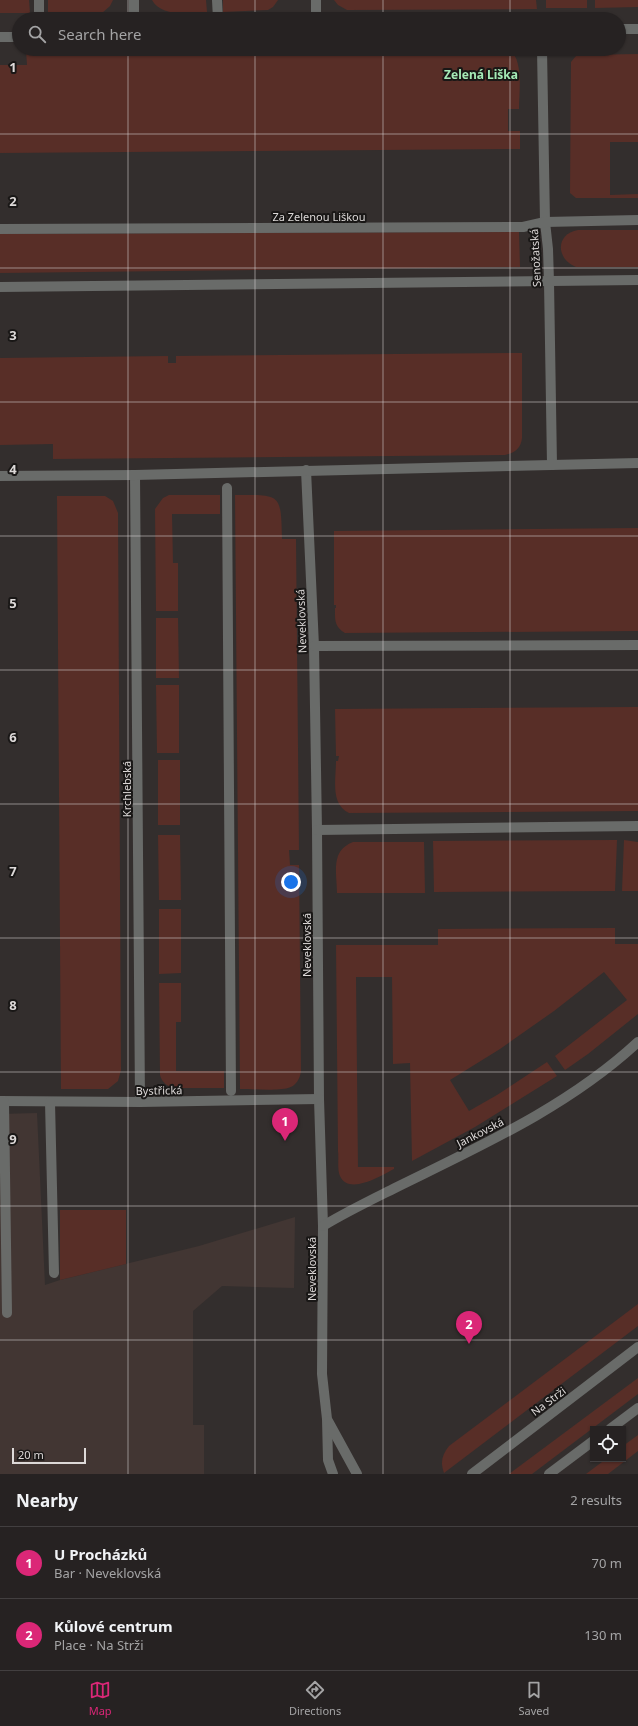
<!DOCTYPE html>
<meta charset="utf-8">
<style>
:root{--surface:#262222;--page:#2e2a2a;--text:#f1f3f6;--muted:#a4a4a5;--line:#423f40;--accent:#db2777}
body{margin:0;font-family:"Noto Sans",sans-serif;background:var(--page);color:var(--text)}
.controls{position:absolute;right:12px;bottom:12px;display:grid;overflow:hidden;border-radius:0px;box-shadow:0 1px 3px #0004}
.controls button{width:36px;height:36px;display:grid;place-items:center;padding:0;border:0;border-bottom:1px solid var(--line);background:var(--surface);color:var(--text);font:20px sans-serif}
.scale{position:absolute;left:12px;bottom:10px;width:74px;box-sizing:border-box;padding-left:4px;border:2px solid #ddd9d8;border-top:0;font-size:11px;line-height:14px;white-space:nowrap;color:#ddd9d8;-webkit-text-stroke:3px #191716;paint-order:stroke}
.you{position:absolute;left:291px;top:882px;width:14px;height:14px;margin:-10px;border:3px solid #fff;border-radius:50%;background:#1a73e8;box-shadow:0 0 0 6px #1a73e833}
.badge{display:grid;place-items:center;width:26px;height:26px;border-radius:50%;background:var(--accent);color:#fff;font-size:13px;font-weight:700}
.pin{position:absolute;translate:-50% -33px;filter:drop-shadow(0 1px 2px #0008)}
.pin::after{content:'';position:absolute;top:21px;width:14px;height:12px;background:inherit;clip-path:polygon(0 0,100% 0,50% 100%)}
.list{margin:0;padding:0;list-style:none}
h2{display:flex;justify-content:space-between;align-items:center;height:52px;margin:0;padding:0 16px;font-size:17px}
h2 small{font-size:13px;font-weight:400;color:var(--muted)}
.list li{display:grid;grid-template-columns:26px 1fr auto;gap:12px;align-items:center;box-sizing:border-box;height:72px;padding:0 16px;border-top:1px solid var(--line)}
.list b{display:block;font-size:15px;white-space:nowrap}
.list p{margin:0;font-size:13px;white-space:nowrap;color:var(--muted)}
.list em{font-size:13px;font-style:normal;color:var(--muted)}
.icon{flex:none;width:22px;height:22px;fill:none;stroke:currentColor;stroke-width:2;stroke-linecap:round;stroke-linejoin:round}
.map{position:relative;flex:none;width:638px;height:1474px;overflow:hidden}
.search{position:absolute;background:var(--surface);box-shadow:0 1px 3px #0004;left:12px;right:12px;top:12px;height:44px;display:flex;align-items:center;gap:10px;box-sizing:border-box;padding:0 14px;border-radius:22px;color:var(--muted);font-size:15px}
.sheet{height:196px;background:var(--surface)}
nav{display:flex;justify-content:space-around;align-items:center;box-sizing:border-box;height:56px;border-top:1px solid var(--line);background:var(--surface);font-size:11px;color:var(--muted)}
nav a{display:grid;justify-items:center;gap:2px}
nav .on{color:var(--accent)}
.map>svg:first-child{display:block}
.built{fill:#423633}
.green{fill:#582e27}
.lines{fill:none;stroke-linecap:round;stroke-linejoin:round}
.minor{stroke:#696b69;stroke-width:10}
.grid{fill:none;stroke:#ddd9d8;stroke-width:1;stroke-opacity:0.55}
.labels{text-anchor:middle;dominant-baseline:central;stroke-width:4;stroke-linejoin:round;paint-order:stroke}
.street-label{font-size:11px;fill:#ddd9d8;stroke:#191716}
.neighbourhood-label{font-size:12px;font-weight:bold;fill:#a5eab6;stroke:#191716}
.grid-label{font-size:13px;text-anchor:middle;font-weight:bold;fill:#ddd9d8;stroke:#191716;stroke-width:4;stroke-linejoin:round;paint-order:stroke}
</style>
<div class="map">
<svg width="638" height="1474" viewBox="0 0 638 1474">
<rect width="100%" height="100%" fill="#332e2d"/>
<polygon class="built" points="37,1113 45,1285 60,1280 199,1246 295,1217 294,1288 222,1286 193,1311 193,1425 204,1425 204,1474 0,1474 0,1114"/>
<g class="green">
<polygon points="0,0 29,0 30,13 0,13"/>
<polygon points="48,0 113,0 110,6 102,13 48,13"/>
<path d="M 152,0 L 206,0 L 207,12 C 189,12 162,18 152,0 Z"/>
<polygon points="223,0 278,0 273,7 268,10 223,12"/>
<polygon points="334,0 536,0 537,9 347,10 338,5"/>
<rect x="546" y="0" width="41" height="8"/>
<polygon points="595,0 638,0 638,7 595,8"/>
<path d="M 198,49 L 509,49 C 524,60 519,91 519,109 L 508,109 L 508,131 L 520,131 L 520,149 L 0,153 L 0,65 L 27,65 L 26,50 Z"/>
<polygon points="638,54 638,142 610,142 610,195 638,194 638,198 576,198 570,193 571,62 576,56 580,55"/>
<path d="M 578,230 L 638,230 L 638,267 L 576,267 C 556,259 555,234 578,230 Z"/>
<polygon points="519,232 520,267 0,273 0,234"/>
<path d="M 522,353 L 522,438 C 521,448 515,453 505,455 L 53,459 L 53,444 L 0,445 L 0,358 L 168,356 L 168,363 L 176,363 L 176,356 Z"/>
<polygon points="169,495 220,495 220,514 172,514 173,563 178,563 178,611 156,611 155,509 163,498"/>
<path d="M 235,495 C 281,495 281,493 282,539 L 296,539 L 299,850 L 289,850 L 290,865 L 299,865 L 301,1071 C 300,1079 296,1086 288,1088 C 278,1091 252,1089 240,1089 Z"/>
<polygon points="57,496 105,496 113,501 118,513 121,1070 118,1081 108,1089 61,1089"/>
<path d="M 638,528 L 638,631 L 345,633 C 334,626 335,620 335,608 L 336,608 L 336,605 L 334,605 L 334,531 Z"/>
<polygon points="156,618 178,618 179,678 156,678"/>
<polygon points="156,685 179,685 179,753 157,753"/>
<path d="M 638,707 L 638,811 L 349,813 C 330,804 336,779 336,761 L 338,761 L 339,756 L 336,756 L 335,709 Z"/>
<rect x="158" y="760" width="22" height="65"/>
<polygon points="158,835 180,835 181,900 159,900"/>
<polygon points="617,840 615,891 434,892 433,841"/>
<polygon points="624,840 638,842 638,891 622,891"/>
<path d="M 353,842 L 424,842 L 425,893 L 337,893 C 337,872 330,851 353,842 Z"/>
<polygon points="159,909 181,909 181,973 159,974"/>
<path d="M 615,928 L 615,944 L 638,944 L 638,1014 L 588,1054 L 565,1070 L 555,1056 L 627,1000 L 604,972 L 554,1011 L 500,1049 L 450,1080 L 469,1111 L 497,1095 L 547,1062 L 557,1076 L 475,1127 L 412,1161 L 410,1063 L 393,1064 L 392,977 L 356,977 L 358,1167 L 394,1167 L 394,1169 C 382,1175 349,1196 340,1176 C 337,1170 339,1158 338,1151 L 336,945 L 438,945 L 438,929 Z"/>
<path d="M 159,983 L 181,983 L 181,1022 L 176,1022 L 176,1071 L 224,1071 L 224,1088 L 176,1088 C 168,1087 162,1083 160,1075 Z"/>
<polygon points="60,1210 126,1210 126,1264 60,1280"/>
<path d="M 638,1304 L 638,1326 L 444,1473 C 440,1462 442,1455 449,1446 Z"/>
<polygon points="638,1378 638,1394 532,1474 509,1474"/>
<polygon points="638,1435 638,1451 608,1474 586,1474 606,1459 623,1459 623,1446"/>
</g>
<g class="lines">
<g class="minor">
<polyline points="39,0 39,19"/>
<polyline points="134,0 134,19"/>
<polyline points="217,0 218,19"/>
<polyline points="316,0 316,19"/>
<polyline points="619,29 638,29"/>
<polyline points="0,37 19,37"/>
<polyline points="542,49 545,222 548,249 549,282 552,465"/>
<polyline points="0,229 523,227 545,222 638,220"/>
<polyline points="0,287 638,280"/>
<polyline points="306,470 314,646 317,830 319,1099 323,1226 322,1374 327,1419 328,1460 333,1474"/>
<polyline points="135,475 140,1102"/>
<polyline points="0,476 135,475 638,463"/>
<polyline points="227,488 231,1091"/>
<polyline points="314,646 638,645"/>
<polyline points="317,830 638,826"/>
<polyline points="0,1101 140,1102 319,1099"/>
<polyline points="4,1102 7,1313"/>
<polyline points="50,1102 54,1273"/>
<path d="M 323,1226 C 346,1212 371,1200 395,1188 C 480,1146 568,1107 638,1042"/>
<polyline points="328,1421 357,1474"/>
<polyline points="610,1429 638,1408"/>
<polyline points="472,1474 638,1347"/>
<polyline points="549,1474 593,1441"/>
</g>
</g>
<path class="grid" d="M 128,0 L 128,19M 255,0 L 255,19M 383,0 L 383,19M 510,0 L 510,19M 128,49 L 128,1474M 255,49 L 255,1474M 383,49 L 383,1474M 510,49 L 510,1474M 0,134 L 638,134M 0,268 L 638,268M 0,402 L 638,402M 0,536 L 638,536M 0,670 L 638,670M 0,804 L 638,804M 0,938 L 638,938M 0,1072 L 638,1072M 0,1206 L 638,1206M 0,1340 L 638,1340"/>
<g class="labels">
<g class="street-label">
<text x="319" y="216">Za Zelenou Liškou</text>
<text transform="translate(535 258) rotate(-93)">Senožatská</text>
<text transform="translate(301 621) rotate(-92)">Neveklovská</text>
<text transform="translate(126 789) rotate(-90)">Krchlebská</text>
<text transform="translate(306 945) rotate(-90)">Neveklovská</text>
<text transform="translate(159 1090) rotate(-1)">Bystřická</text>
<text transform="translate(480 1132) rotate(-27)">Jankovská</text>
<text transform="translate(311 1269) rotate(-90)">Neveklovská</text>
<text transform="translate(548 1401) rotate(-37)">Na Strži</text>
</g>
<g class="neighbourhood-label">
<text x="481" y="74">Zelená Liška</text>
</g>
</g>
<g class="grid-label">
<text x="13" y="72">1</text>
<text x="13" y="206">2</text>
<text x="13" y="340">3</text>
<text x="13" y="474">4</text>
<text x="13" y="608">5</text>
<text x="13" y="742">6</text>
<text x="13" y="876">7</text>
<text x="13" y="1010">8</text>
<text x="13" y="1144">9</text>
</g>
</svg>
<div class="controls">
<button><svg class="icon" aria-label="locate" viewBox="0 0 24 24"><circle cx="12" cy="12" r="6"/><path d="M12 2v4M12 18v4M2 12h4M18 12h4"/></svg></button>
</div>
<div class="scale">20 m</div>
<div class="you"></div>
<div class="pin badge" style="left:285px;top:1141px">1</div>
<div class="pin badge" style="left:469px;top:1344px">2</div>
<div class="search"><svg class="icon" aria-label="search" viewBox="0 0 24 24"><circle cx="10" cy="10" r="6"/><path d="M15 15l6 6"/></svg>Search here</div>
</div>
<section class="sheet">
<h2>Nearby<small>2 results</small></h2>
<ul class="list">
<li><span class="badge">1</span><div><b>U Procházků</b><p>Bar · Neveklovská</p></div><em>70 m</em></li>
<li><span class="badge">2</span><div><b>Kůlové centrum</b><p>Place · Na Strži</p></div><em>130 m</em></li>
</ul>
</section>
<nav>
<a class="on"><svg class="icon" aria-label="map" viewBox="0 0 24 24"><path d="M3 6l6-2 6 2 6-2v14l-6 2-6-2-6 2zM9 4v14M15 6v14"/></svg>Map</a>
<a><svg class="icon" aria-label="directions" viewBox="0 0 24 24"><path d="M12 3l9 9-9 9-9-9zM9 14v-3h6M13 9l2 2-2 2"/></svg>Directions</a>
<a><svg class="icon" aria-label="saved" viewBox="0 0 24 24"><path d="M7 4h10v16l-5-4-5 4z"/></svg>Saved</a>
</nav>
